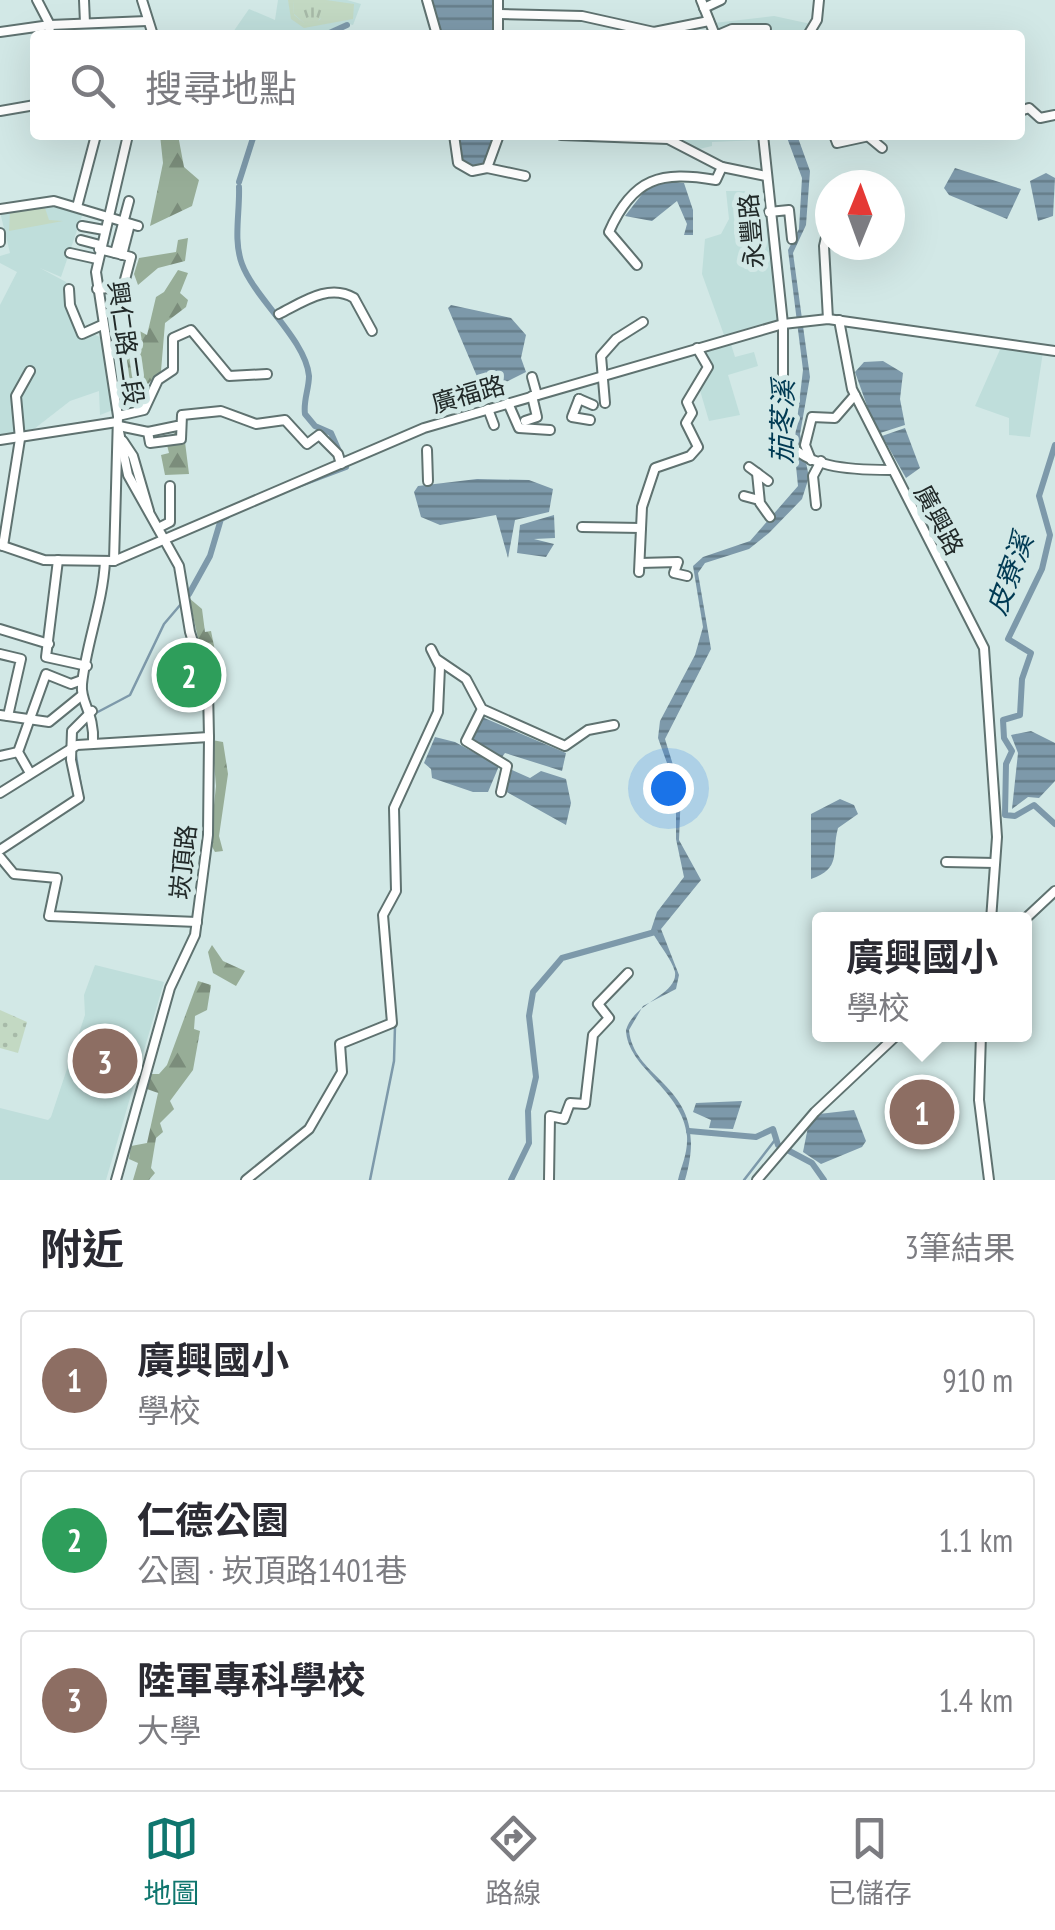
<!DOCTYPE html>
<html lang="zh-TW">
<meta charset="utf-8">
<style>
:root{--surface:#fff;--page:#f2f2f3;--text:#2b2b33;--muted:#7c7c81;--line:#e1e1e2;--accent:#0f766e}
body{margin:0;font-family:"PT Sans Narrow","Noto Sans TC",sans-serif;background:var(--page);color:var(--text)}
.compass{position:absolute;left:815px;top:170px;width:90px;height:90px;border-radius:50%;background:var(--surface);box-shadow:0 10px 40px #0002;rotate:1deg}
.you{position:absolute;left:668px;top:788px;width:35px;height:35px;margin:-25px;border:8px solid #fff;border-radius:50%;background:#1a73e8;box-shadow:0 0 0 15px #1a73e833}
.badge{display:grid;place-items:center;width:65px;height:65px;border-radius:50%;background:var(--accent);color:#fff;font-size:32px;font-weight:700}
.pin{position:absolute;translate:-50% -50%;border:5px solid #fff;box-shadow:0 2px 10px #0006}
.popup{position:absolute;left:812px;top:912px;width:220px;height:130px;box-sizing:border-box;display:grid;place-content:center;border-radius:10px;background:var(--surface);filter:drop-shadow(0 2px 8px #0005);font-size:32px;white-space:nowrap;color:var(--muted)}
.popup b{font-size:38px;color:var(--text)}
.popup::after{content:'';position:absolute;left:50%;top:100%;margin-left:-20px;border:20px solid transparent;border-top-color:var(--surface)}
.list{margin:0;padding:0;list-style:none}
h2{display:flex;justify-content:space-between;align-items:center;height:130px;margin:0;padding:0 40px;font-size:42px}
h2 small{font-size:32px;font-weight:400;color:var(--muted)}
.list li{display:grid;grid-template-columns:65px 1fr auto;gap:30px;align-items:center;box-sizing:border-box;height:140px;margin:0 20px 20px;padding:0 20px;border:2px solid var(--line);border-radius:10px}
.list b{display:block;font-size:38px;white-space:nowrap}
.list p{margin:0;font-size:32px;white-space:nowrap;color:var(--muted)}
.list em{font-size:32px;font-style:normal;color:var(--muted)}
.icon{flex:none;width:55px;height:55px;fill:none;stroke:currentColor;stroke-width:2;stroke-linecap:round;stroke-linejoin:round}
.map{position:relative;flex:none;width:1055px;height:1180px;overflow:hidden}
.search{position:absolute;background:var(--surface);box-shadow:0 10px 40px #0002;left:30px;right:30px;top:30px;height:110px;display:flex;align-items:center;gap:25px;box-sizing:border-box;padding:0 35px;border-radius:10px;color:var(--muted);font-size:38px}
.sheet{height:610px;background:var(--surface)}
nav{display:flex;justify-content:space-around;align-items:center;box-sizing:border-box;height:140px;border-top:2px solid var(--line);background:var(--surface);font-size:28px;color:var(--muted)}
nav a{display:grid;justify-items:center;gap:5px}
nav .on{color:var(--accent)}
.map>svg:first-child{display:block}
.built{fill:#bfdedb}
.grass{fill:url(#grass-tufts)}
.forest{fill:url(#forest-firs)}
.park{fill:url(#park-dots)}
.pitch{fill:#c3d9c3}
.water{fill:url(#water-rules)}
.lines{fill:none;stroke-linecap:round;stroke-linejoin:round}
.stream{stroke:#7d99aa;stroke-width:2.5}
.river{stroke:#7d99aa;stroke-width:6}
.minor-casing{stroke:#5f7270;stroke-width:12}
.minor{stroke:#fff;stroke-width:8}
.labels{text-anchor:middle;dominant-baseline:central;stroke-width:10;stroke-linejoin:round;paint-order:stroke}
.street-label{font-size:25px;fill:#212928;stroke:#d2e8e6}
.water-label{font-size:28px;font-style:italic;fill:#003a53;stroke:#d2e8e6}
</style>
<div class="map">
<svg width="1055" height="1180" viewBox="0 0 1055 1180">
<defs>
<pattern id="grass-tufts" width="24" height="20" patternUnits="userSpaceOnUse" patternTransform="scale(2.5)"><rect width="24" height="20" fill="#c3d9c3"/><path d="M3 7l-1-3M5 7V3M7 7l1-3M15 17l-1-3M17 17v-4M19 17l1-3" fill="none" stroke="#a7baa8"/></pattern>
<pattern id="forest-firs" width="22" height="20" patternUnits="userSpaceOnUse" patternTransform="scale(2.5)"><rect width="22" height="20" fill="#97ad97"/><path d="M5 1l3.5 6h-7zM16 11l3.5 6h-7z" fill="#7b8d7b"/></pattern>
<pattern id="park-dots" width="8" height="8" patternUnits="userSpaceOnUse" patternTransform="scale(2.5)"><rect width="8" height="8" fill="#c3d9c3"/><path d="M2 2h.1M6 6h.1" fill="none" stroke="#a7baa8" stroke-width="1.8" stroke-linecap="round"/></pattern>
<pattern id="water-rules" width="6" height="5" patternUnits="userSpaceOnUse" patternTransform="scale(2.5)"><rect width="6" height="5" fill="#7d99aa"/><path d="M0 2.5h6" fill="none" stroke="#667d8a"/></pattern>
</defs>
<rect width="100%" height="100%" fill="#d2e8e6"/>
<g class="built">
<polygon points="278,0 347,0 361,4 353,25 345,23 318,35 231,35 249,9 275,20"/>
<polygon points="774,16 811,24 807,35 719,35 714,23"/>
<polygon points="650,135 759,135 760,140 712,142 712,146 695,150"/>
<polygon points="726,191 765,191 779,319 724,335 702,274 705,239 721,234 729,219"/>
<polygon points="41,203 83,213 61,277 40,268 66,282 67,305 82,338 91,333 102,338 113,410 100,415 99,391 70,401 25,436 0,439 0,305 17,272 0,263 0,256 10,253 0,212"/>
<polygon points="730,341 735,357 754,352 758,366 728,375 740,415 709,421 699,387 711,365 701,349"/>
<polygon points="1002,345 1043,352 1030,437 1009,435 1009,418 975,406"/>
<polygon points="95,965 164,982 106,1180 0,1180 0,1108 48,1120 51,1117 85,1015 84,995"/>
<polygon points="913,1081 941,1098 931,1121 915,1125 906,1122 913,1095 898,1089"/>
</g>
<polygon class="grass" points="293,0 326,0 325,13 316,23 304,23 294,14"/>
<g class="forest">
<polygon points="160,135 178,135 184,167 199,180 192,206 150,226 163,163"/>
<polygon points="188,238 185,261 158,268 138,285 134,274 139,258 176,252 178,240"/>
<polygon points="178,270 188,273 180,293 188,300 186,307 165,323 161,371 136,396 128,392 131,382 120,379 113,337 134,328 147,335 156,297 164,292"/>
<polygon points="183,426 189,474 165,475 161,455 169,453 167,445 160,445"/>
<polygon points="189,598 202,609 205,632 211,631 223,690 211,696"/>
<polygon points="212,740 223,742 228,774 219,836 223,851 215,852 210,843 216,786"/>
<polygon points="212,945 223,961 245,971 236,986 213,973 208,952"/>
<polygon points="198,981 211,985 207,1010 195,1016 194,1029 200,1031 193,1070 170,1101 174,1109 160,1123 163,1132 156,1138 151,1168 155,1173 149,1180 133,1180 138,1163 129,1159 131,1146 147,1143 158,1093 147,1089 150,1074 159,1074 167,1065"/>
</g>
<polygon class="park" points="0,1010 27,1022 18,1053 0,1048"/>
<g class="pitch">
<polygon points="288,0 293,0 294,15 304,23 320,20 326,0 354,4 353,19 304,28 291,19"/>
<polygon points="44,205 49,220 63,221 9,231 10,212"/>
</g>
<g class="water">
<polygon points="429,0 495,0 495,35 440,35"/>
<polygon points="455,135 497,135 485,168 463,169"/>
<path d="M 786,135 L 797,135 L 810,171 L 806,225 L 793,253 L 810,377 L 800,434 L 809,477 L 802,499 L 769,533 L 749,549 L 705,563 L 698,573 L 711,649 L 665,739 L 681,791 L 679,840 L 701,880 L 661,929 L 679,975 L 676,989 L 643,1006 L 629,1030 C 634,1084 713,1085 685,1180 L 678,1180 C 681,1166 688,1154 687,1136 C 683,1090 627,1068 626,1030 C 634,1002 678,995 675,972 C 672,959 657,942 651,930 L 657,912 L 684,877 L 676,839 L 676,788 L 658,738 L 660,721 L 695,655 L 703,627 L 693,566 L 703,557 L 750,541 L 798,486 L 794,446 L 803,370 L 788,250 L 799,229 L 802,178 Z"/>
<polygon points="955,168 1021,189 1007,219 949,195 944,188"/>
<polygon points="1046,173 1055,178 1053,216 1038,221 1030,181"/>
<polygon points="668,181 684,183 693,210 693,235 684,235 687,224 677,201 652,221 625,216 646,189"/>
<polygon points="451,305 511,318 526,335 521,358 526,372 484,393 448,308"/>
<polygon points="883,361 903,373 900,399 905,425 877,434 855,372 864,362"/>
<polygon points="905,428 920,468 906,478 882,436"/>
<polygon points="477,479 529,480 553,489 549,512 515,520 508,558 496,515 440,525 421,517 414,492 418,486"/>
<polygon points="554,515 555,538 534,539 554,544 546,557 517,553 520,525"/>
<polygon points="482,717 566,753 562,771 505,753 502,757 475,744 472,736"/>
<polygon points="1031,731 1055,743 1055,781 1039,798 1028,797 1012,809 1018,753 1011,735"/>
<polygon points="435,737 455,742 499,766 488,792 473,792 432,778 431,769 424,763"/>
<polygon points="512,770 530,778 541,771 566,779 571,803 566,825 505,791"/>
<path d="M 840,799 L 854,805 L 858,814 L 838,828 C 831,854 842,868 811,879 L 811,814 Z"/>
<polygon points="742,1101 733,1129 709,1128 711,1120 693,1112 696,1103"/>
<polygon points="854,1110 866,1141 862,1147 821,1164 803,1152 809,1122 819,1114"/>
</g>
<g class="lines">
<g class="stream">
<polyline points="94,714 130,695 164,624 181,604"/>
<polyline points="75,750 82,793"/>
<polyline points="389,946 391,973"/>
<polyline points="370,1180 394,1061 395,1026"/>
<polyline points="744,1180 775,1140"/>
</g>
<g class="river">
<polyline points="325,35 347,25"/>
<polyline points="239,182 254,135"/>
<path d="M 239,187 C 240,212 233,240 242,264 C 255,299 306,340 309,376 C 309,389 303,401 305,414 L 315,426 L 331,433 L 346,467 L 293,487"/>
<polyline points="1055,445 1039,496 1050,535 1042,569 1008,639 1031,653 1022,679 1020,715 1003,720 1004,738 1012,751 1006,764 1005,815 1015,816 1034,805 1055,824"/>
<polyline points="189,594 210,556 221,519 227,516"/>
<polyline points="689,1131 756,1137 773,1129 778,1145 812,1163 824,1180"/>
<polyline points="511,1180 529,1143 528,1111 536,1077 529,1016 533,992 562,958 655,932"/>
</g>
<defs>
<g id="minor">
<polyline points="37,0 50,25 49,35"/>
<polyline points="84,0 85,23"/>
<polyline points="142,0 153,35"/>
<polyline points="427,0 437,35"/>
<polyline points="701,0 715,35"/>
<polyline points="704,8 721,0"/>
<polyline points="500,14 582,16 654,32 709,21"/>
<polyline points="0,32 50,25 147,21"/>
<polyline points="498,35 498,0"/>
<polyline points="718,35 732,29 766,29"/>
<polyline points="808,35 817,20 819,0"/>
<polyline points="0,111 35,105"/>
<polyline points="1020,111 1029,108 1040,118 1055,115"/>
<polyline points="454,135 458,163 472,171 487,168 499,135"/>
<polyline points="561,135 668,139 722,167 766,176"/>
<path d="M 763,135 L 783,324 L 783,433 C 798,469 855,470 890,470"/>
<polyline points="834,135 837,143 874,135"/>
<polyline points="870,138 882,148"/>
<polyline points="487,168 525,176"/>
<polyline points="77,207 96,135"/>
<polyline points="0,209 54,201 138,226"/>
<polyline points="769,212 789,210 792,239"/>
<polyline points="82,226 104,230"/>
<polyline points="0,233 0,242"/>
<polyline points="81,240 100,245"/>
<polyline points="70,253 97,259"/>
<polyline points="115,253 129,201"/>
<polyline points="122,255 130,224"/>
<path d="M 637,265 L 609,232 C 633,177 661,171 716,180 L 722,167"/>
<polyline points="69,289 70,305 82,334 102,325"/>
<polyline points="97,289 123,287 131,257 99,249"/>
<path d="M 279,314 C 303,302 329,283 354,298 L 372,331"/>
<polyline points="828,319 824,246 830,220"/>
<polyline points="839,320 852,389 984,648 997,837 991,920"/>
<polyline points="532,377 537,395"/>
<polyline points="579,399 572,417 590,420"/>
<polyline points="579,399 593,405"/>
<polyline points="508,403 519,428 550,430"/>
<polyline points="605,403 601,356 616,339 643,322"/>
<polyline points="488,409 494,425"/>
<polyline points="118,416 144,410 158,380 173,370 173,338 191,330 229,376 267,374"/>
<polyline points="525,421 537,417 532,396"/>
<polyline points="119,426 148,432 150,443 181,439 182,415 221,411 256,424 285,420 307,444 319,435 338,454 341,464"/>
<polyline points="148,432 177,426"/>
<polyline points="0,440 117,422"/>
<polyline points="123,441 133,456 149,511"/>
<polyline points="427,450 428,481"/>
<polyline points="811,460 805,445 812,417 835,418 855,395"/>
<polyline points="749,467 768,481"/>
<polyline points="757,473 760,503 770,517"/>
<polyline points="744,496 759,500"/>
<polyline points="816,505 813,476 821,461"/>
<polyline points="582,527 641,528"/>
<polyline points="158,528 170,522 170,486"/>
<polyline points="0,545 44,560 114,561 424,428 783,324 828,319 1055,351"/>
<polyline points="3,546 20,439 16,396 30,371"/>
<polyline points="58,560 46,657 87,666"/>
<polyline points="114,561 118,416 96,272 128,135"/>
<polyline points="640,563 678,562 674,573 687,576"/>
<polyline points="639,572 642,507 655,468 690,456 698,447 686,423 692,413 687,402 708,367 697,348"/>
<polyline points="0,629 49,644"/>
<polyline points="0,654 21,659 8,716"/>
<polyline points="438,660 466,679 482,709 565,746 588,730 614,725"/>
<polyline points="177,690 208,689"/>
<polyline points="482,709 466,741 507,766 501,792"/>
<polyline points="0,715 49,722 81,696"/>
<path d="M 93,743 C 95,713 80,703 82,684 C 86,644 103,603 105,561"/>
<polyline points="0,756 18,752"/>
<polyline points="30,773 18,752 46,674 71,684 82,680"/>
<polyline points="0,793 77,745 209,737"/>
<polyline points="0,850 79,798 71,760 72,731 92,711"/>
<polyline points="0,857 14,874 57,878 49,916 197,922"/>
<polyline points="946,862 995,863"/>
<polyline points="1024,920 1055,891"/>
<polyline points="981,1034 979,1100 989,1180"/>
<polyline points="116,1180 170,988 195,935 208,835 209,737 208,689 190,632 179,566 128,475 117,422"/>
<polyline points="246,1180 309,1129 342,1072 340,1044 392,1023 383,915 396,891 394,808 438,712 440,667 431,649"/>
<polyline points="549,1180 550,1116 564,1119 570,1103 585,1104 593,1035 609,1018 598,1004 628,973"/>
<polyline points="757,1180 815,1112 898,1034"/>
</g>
</defs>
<use href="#minor" class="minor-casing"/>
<use href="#minor" class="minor"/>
</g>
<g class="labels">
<g class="street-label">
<text transform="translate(751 231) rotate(-95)">永豐路</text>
<text transform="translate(126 343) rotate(82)">興仁路二段</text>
<text transform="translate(468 394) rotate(-16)">廣福路</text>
<text transform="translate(939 520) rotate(62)">廣興路</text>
<text transform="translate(183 862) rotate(-84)">崁頂路</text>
</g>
<g class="water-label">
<text transform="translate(782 422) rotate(-89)">茄苳溪</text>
<text transform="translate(1009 574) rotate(-70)">皮寮溪</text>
</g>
</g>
</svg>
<svg class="compass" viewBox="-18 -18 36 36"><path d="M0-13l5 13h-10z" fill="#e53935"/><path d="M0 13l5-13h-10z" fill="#7c7c81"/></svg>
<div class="you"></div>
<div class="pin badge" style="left:922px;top:1112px;background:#8d6e63">1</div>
<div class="popup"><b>廣興國小</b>學校</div>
<div class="pin badge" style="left:189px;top:675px;background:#2e9e5b">2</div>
<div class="pin badge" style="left:105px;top:1061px;background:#8d6e63">3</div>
<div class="search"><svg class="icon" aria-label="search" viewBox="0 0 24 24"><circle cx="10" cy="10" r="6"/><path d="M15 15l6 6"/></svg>搜尋地點</div>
</div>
<section class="sheet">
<h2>附近<small>3筆結果</small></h2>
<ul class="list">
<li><span class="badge" style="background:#8d6e63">1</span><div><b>廣興國小</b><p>學校</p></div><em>910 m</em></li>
<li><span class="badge" style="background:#2e9e5b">2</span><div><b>仁德公園</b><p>公園 · 崁頂路1401巷</p></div><em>1.1 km</em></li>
<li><span class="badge" style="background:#8d6e63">3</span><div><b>陸軍專科學校</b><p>大學</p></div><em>1.4 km</em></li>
</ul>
</section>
<nav>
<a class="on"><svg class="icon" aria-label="map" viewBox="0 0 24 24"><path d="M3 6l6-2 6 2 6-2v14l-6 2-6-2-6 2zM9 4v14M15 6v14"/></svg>地圖</a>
<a><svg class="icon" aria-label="directions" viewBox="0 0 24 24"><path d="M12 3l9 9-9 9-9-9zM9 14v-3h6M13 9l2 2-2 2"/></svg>路線</a>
<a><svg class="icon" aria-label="saved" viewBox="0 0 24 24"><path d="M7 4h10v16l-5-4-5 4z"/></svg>已儲存</a>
</nav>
